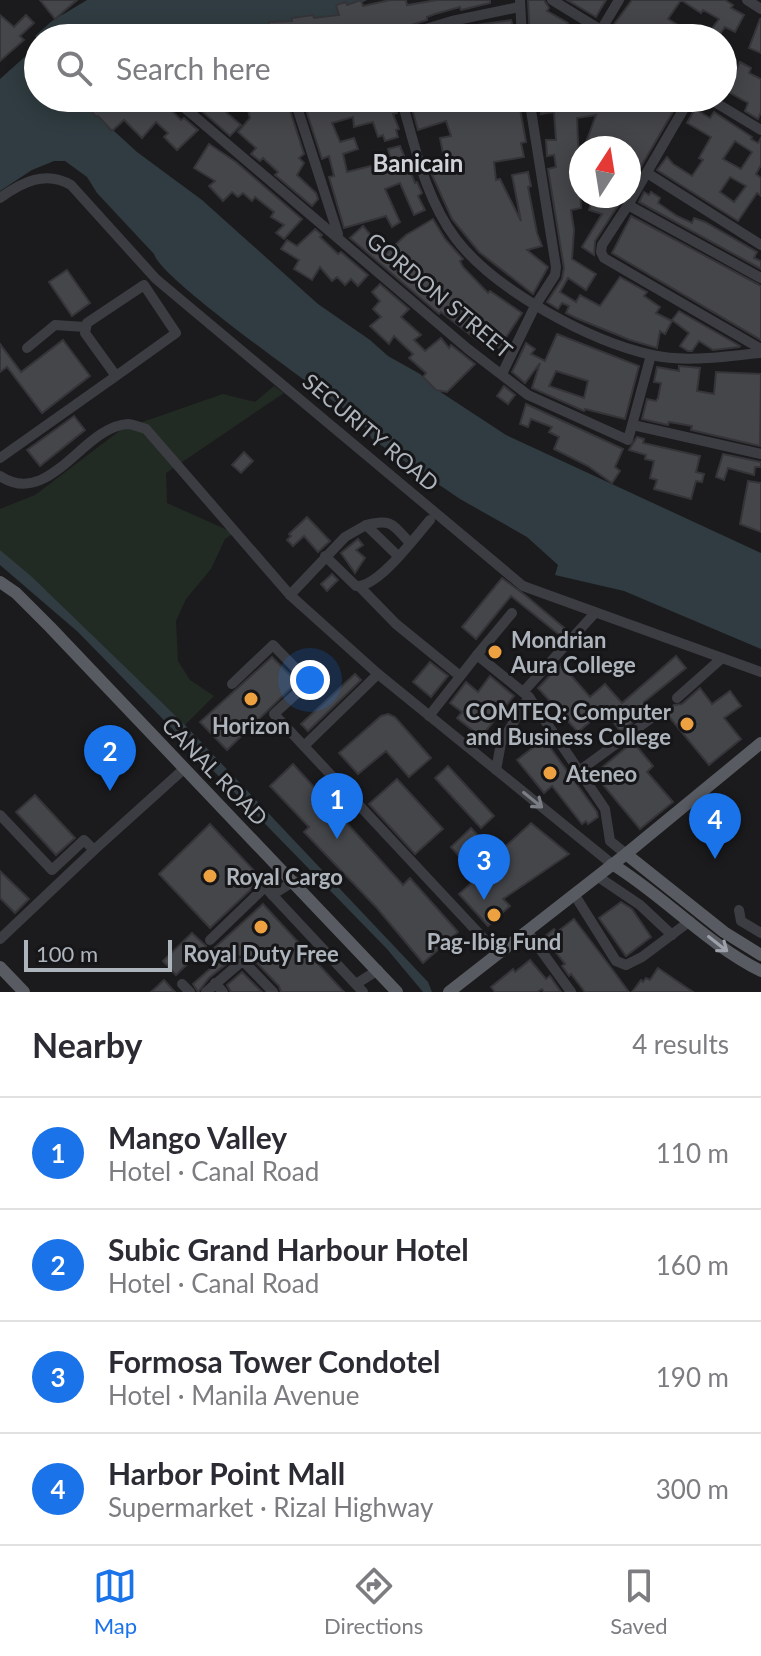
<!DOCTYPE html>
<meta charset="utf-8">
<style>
:root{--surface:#fff;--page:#f2f2f3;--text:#2b2b33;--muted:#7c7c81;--line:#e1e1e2;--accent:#1a73e8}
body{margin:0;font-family:Lato,sans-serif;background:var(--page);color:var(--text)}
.compass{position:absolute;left:569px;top:136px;width:72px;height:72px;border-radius:50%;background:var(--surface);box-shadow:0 4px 20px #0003;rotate:12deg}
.scale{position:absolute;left:24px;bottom:20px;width:148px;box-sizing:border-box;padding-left:8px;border:4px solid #aeb4bc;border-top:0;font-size:22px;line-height:28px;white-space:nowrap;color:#aeb4bc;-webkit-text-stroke:6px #161618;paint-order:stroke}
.you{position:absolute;left:310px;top:680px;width:28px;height:28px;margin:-20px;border:6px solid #fff;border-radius:50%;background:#1a73e8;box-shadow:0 0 0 12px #1a73e833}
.badge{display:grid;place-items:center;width:52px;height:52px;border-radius:50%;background:var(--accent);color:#fff;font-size:26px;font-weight:700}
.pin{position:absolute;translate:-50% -66px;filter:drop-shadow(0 2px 4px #0008)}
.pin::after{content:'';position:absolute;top:42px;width:28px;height:24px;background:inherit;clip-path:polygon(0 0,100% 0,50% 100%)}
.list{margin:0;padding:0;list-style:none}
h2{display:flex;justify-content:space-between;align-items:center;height:104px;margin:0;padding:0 32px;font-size:34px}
h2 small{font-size:26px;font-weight:400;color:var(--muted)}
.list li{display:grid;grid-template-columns:52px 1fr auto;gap:24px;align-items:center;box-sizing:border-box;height:112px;padding:0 32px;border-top:2px solid var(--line)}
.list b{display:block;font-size:30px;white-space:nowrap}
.list p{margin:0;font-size:26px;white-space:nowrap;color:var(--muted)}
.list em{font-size:26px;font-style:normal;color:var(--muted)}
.icon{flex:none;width:44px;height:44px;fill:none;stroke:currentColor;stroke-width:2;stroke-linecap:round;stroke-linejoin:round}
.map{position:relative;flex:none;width:761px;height:992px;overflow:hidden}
.search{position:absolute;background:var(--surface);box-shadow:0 4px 20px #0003;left:24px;right:24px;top:24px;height:88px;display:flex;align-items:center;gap:20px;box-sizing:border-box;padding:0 28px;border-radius:44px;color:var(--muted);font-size:30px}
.sheet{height:552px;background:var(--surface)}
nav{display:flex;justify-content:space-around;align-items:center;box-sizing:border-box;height:112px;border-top:2px solid var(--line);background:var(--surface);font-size:22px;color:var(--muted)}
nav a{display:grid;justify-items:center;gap:4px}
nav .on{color:var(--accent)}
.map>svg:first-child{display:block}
.green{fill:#222b23}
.water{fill:#303c41}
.building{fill:#45464a;stroke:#353539;stroke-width:2;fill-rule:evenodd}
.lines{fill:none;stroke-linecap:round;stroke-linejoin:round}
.minor{stroke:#3c3d42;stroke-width:10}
.major{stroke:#585b61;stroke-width:12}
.oneway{stroke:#7b7e85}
.oneway2{stroke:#9da2aa}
.poi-dot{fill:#eea141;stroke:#161618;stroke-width:3}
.labels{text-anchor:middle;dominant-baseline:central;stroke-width:6;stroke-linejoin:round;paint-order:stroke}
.street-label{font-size:22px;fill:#aeb4bc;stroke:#161618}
.poi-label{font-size:22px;font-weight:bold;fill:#aeb4bc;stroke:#161618;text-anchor:start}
.neighbourhood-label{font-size:24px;font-weight:bold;fill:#cfd2d8;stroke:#161618}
</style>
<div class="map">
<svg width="761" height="992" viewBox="0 0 761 992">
<rect width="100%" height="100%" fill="#1b1b1d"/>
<polygon class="green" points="274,386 284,393 166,473 167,503 234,533 225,539 211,569 186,599 176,621 178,661 190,680 214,696 185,725 0,550 0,509 35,495 122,429 223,394 255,402"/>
<g class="water">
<polygon points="87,0 367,0 338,15 273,25 252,38 38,40 35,36 52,21"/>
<path d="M 38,45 L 38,98 L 96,98 L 113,130 L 137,152 L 202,200 L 318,304 L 370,340 L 388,356 L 420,374 L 442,393 L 506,435 L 761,553 L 761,649 L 624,591 L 555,575 L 558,565 L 527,537 L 460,499 L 372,439 L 361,421 C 329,397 161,280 154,254 L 97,193 L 87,177 L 65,161 L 54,161 L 32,170 L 0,191 L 0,79 Z"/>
<polygon points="0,550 32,577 185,725 428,982 432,992 423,992 387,949 78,632 0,565"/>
</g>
<g class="building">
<polygon points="40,0 77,0 55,19"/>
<polygon points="361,0 363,6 390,0 406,0 407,5 437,0 490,0 490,3 461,10 460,7 435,14 427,17 427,20 392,31 387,38 367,38 365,32 336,38 323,38 323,36 231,38 230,34 259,29 259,25 269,25 269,22 292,21 292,18 313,15 314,18 339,15 336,5 346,2 347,5"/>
<polygon points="528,0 544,0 549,8 547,11 568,23 565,29 579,38 530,38"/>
<polygon points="567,0 606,0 596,17"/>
<polygon points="632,0 725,0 733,5 731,8 744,15 735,32 725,27 717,38 705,38 719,19 703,10 701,13 681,0 668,19 686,30 681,38 641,38 633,33 630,38 626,38 612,27"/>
<polygon points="0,15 14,27 26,15 34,23 20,36 24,40 0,61"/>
<polygon points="760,19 761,19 761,53 749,48"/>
<polygon points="511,20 514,31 510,30 510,35 495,37 494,31 475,34 476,38 423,38 455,28"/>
<polygon points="740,62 751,68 749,73 761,79 761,112 758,119 745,111 748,103 723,89 723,68 734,75"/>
<polygon points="82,98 159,98 181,120 184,118 198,130 177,150 164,137 168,133 156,122 142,138 124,120 112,131 98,116 96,117"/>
<polygon points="187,98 211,98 217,104 221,98 236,98 226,112 241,125 230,136"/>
<polygon points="245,98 286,98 304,154 299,158 304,163 297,175 316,193 318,199 312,206 275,175 278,172 263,158 260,161 251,154 256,148 238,132 250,118"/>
<polygon points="311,98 324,98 327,110 346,106 347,110 365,106 363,98 393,98 397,113 393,114 399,129 396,130 398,137 385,141 383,135 378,137 373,122 354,127 353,117 332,123 340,142 354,138 358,149 343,154 347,172 386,162 385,159 390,157 388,149 400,146 415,183 417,182 422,193 418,196 425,210 414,215 400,183 385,189 400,222 392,227 386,216 344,228 329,177 334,176 329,156 322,159 305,107 313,105"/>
<polygon points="409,98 442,98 444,102 455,98 485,98 486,102 518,98 526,142 521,143 524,157 494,162 496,180 500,179 521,221 512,175 528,172 531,186 528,187 537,233 542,246 527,250 548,267 533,294 479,252 452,219 432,175 446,168 440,138 451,136 446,121 418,130"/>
<polygon points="551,98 636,98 652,107 657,98 681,98 629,187 629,148 584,148 596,115 577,118 581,208 571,210 574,230 572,259 596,274 586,290 568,278 560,292 576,302 580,295 600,306 620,277 647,292 644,296 660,307 656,313 672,321 665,334 660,331 657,348 630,340 576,318 566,313 569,306 562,303 558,309 547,302 562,279 564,268 548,169 556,167 554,155 547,156 546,140 556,140 554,112 541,114 539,100"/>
<path d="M 695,109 L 710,118 L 714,112 L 752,137 L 751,139 L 758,143 L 761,138 L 761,165 L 756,174 L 761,178 L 761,196 L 757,193 L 738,221 L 657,170 L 667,157 L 673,164 L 692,176 L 703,160 L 699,158 L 711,137 L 687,123 ZM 735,141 L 752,152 L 741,169 L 723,159 ZM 730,177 L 746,186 L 734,202 L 720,192 Z"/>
<polygon points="209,144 236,162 302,219 284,239 276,233 284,225 271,217 274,212 255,197 252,201 243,193 238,197 232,192 223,201 209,186 215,181 194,168"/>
<polygon points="644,192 649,195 651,192 660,198 658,203 677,216 692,223 694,218 705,222 757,252 754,258 761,261 761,269 639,202"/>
<polygon points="613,196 623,198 595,241 594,255 582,247 602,214 589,210 593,197 609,203"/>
<polygon points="631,216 761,286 761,340 612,253"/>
<polygon points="433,219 445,239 463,259 460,261 463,267 488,293 490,291 522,313 499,348 494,344 491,351 441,312 439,314 350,238 363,226 386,253 406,235"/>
<polygon points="315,229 322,235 320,237 338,254 341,252 368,275 358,286 351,279 345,285 337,277 332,281 320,267 312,280 294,269 299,260 281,249 287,240 297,246"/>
<polygon points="67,270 90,303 72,316 49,282"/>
<polygon points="380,284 409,309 401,317 421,335 414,340 425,351 441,338 449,348 451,345 475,364 447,392 436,390 423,377 426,373 409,358 413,354 394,336 389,344 370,326 381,317 373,309 380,301 372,292"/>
<polygon points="679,311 740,346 739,347 713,350 699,341 692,351 688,351 680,346 689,333 672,320"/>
<path d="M 557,334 L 639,366 L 625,419 L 585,409 L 584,411 L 532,388 L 540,363 L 525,383 L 512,372 L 526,343 L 535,349 L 531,354 L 545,361 ZM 556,371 L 588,381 L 584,398 L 549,386 Z"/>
<polygon points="63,340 90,376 42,413 7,367 0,372 0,344 21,372"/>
<polygon points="679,366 700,368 697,391 714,394 716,372 761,374 760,446 691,430 692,426 669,422 668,425 642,419 647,399 656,401 658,398 661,383 654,382 657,367 679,371"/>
<polygon points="504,386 515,395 508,404 497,396"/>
<polygon points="526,404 623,449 615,467 620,471 612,483 588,466 554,449 559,437 549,432 552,427 531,419 528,427 520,424"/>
<polygon points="74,416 85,430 40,466 27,450"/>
<polygon points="637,437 644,439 643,443 700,456 696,472 704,474 702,482 696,481 691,499 654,489 657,480 650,478 654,461 645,459 646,455 629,450"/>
<polygon points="244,452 253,461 241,473 232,465"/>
<polygon points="723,454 761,462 761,467 755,467 754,475 728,468 724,480 716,477"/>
<polygon points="748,481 761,483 761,532 740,524"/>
<polygon points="307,517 330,541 318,552 304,536 293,546 287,540 291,536 289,534"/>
<polygon points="358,539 363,545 356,550 365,558 355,573 341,553"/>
<polygon points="332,574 338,580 327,591 321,584"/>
<polygon points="502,578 525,595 568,631 562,637 511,596 476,639 462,627"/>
<polygon points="676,656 686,668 644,702 651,711 620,731 604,710 578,732 538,688 561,664 590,697 605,684 622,703"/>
<polygon points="272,657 297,682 227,750 200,722"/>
<polygon points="430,662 448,676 431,697 413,682"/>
<polygon points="355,674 361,680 308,731 301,724"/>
<polygon points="490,676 514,696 481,737 457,718 462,712 450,703 466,682 478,692"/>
<polygon points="700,688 712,704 730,691 741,706 724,718 741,739 709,765 666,713 674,705 682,704"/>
<polygon points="388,714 395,717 431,758 409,777 386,751 358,774 339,753 381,716"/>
<polygon points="544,739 597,812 598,817 588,824 586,821 582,824 552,786 544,793 517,760"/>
<polygon points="633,742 653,766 647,772 673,802 640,829 594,774"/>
<polygon points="293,764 403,885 410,878 458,932 423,963 377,908 304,832 309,827 270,786"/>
<polygon points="448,766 494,816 481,828 435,778"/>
<polygon points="397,779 443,829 415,854 369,804"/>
<polygon points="35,795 75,838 56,855 16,812"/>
<polygon points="531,823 569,854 503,899 510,906 488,926 459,894 478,877 451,847 471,828 496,855"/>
<polygon points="210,824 262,879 210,928 159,874"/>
<polygon points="0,871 29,899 15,913 0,898"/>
<polygon points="621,902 632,909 651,937 626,956 599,918"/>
<polygon points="263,904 344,992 281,992 279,986 251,957 245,955 235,957 209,978 198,992 193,984 221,959 212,950"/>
<polygon points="574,919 609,965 629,992 585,992 571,974 569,976 562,966 565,964 544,937 554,929 557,932"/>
<polygon points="192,933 206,946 176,975 163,961"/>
<polygon points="530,960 546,979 550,976 561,992 544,992 542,989 537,992 495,992 491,987 513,969 515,972"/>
<polygon points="658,968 693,992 632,992 641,980 643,982 646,978 650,980"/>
<polygon points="242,972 262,992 231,992 227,985"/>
<polygon points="164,980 175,992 151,992"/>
</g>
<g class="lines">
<g class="minor">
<polyline points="520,0 522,38"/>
<polyline points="552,0 614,38"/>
<polyline points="747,0 761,9"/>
<polyline points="601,30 619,0"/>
<polyline points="395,38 452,21 519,7"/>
<polyline points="173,98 468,349 528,395 628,440 651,355"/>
<polyline points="294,98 338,234"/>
<path d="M 401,98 C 415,146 425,198 456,239 C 495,290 589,341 652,355 C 687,363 725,356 761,353"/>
<polyline points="690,98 628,205 602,245 601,252 604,258 761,349"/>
<polyline points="708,98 761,130"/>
<polyline points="647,173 761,245"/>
<path d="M 0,198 C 22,182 46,170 71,185 L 156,279 L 523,586 L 761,672"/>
<polyline points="628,205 761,278"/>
<polyline points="27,348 55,325 85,327"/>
<polyline points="502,374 535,306 555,275 556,267 529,98"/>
<polyline points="633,425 761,454"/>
<polyline points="0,458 116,376 85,333 87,323 144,285 176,333 116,376"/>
<path d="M 0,476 C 50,509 83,426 128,424 C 133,424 141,428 146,429 L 290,595"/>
<path d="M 366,525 C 392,518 393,525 410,543"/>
<path d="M 325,556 L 356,586 C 378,588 415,537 430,520"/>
<polyline points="398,556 366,525 345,537 290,595 378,674 612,864"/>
<polyline points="360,587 396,624 460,676"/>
<polyline points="477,655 512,613"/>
<polyline points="232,684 273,645 309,682 274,714 498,954"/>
<polyline points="524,691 594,614"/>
<polyline points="677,698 722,658"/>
<polyline points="429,716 477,655 529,697 605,809 610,841 626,854"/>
<polyline points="304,746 378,674"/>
<polyline points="496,770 501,743 529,697"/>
<polyline points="579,771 650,719"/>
<polyline points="0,815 52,870 84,840 94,850"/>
<polyline points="597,876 640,905 672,935"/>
<polyline points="574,894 616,961 626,965 642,957 690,921"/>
<polyline points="272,895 294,881"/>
<polyline points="739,910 741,921 761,933"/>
<polyline points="527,931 571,992"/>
<polyline points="0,939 94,850 185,768"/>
<polyline points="210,940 265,887 363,992"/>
<polyline points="215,983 223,992"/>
<polyline points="182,984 190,992"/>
<polyline points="356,984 378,970"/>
<polyline points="206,992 240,963 245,963 273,992"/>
</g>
<g class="major">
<polyline points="0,582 16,593 50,627 397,992"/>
<polyline points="626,854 724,932 761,955"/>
<path d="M 612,864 C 664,896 707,944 761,971"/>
<polyline points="0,967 24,992"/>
<polyline points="449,992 626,854 761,743"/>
</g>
</g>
<defs><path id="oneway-shaft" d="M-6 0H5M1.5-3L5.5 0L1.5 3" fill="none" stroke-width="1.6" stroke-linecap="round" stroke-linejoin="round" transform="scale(2)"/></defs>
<use class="oneway" href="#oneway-shaft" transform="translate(533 800) rotate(39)"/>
<use class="oneway2" href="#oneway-shaft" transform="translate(718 944) rotate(38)"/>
<g class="poi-dot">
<circle cx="495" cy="652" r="8"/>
<circle cx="251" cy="699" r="8"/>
<circle cx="687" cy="724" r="8"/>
<circle cx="550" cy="773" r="8"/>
<circle cx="210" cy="876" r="8"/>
<circle cx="494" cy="915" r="8"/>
<circle cx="261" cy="927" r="8"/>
</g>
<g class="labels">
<g class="street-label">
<text transform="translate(440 295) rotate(40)">GORDON STREET</text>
<text transform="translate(371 432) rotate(40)">SECURITY ROAD</text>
<text transform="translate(215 771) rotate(46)">CANAL ROAD</text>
</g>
<g class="poi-label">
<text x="511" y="639">Mondrian<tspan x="511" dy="25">Aura College</tspan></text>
<text x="671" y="711" text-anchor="end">COMTEQ: Computer<tspan x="671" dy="25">and Business College</tspan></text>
<text x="251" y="725" text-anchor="middle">Horizon</text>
<text x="566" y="773">Ateneo</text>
<text x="226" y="876">Royal Cargo</text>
<text x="494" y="941" text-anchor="middle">Pag-Ibig Fund</text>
<text x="261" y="953" text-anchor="middle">Royal Duty Free</text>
</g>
<g class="neighbourhood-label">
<text x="418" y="162">Banicain</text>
</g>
</g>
</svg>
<svg class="compass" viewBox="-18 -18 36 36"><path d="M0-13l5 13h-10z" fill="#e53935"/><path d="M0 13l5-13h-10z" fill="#7c7c81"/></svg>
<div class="scale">100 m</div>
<div class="you"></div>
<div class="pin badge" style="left:337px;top:839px">1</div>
<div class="pin badge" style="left:110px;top:791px">2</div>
<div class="pin badge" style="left:484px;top:900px">3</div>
<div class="pin badge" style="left:715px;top:859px">4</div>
<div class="search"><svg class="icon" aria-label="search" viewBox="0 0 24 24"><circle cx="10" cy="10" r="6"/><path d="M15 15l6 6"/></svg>Search here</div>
</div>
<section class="sheet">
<h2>Nearby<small>4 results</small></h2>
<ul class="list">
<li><span class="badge">1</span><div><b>Mango Valley</b><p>Hotel · Canal Road</p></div><em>110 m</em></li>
<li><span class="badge">2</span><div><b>Subic Grand Harbour Hotel</b><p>Hotel · Canal Road</p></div><em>160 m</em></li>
<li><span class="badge">3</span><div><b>Formosa Tower Condotel</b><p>Hotel · Manila Avenue</p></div><em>190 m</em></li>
<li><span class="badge">4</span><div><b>Harbor Point Mall</b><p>Supermarket · Rizal Highway</p></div><em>300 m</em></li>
</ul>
</section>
<nav>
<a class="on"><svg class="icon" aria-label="map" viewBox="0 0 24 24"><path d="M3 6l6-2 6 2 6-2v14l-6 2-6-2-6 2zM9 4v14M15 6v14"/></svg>Map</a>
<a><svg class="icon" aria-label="directions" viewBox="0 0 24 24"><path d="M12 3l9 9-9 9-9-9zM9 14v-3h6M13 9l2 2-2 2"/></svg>Directions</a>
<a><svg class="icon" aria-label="saved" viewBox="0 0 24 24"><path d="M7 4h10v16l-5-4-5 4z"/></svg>Saved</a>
</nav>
